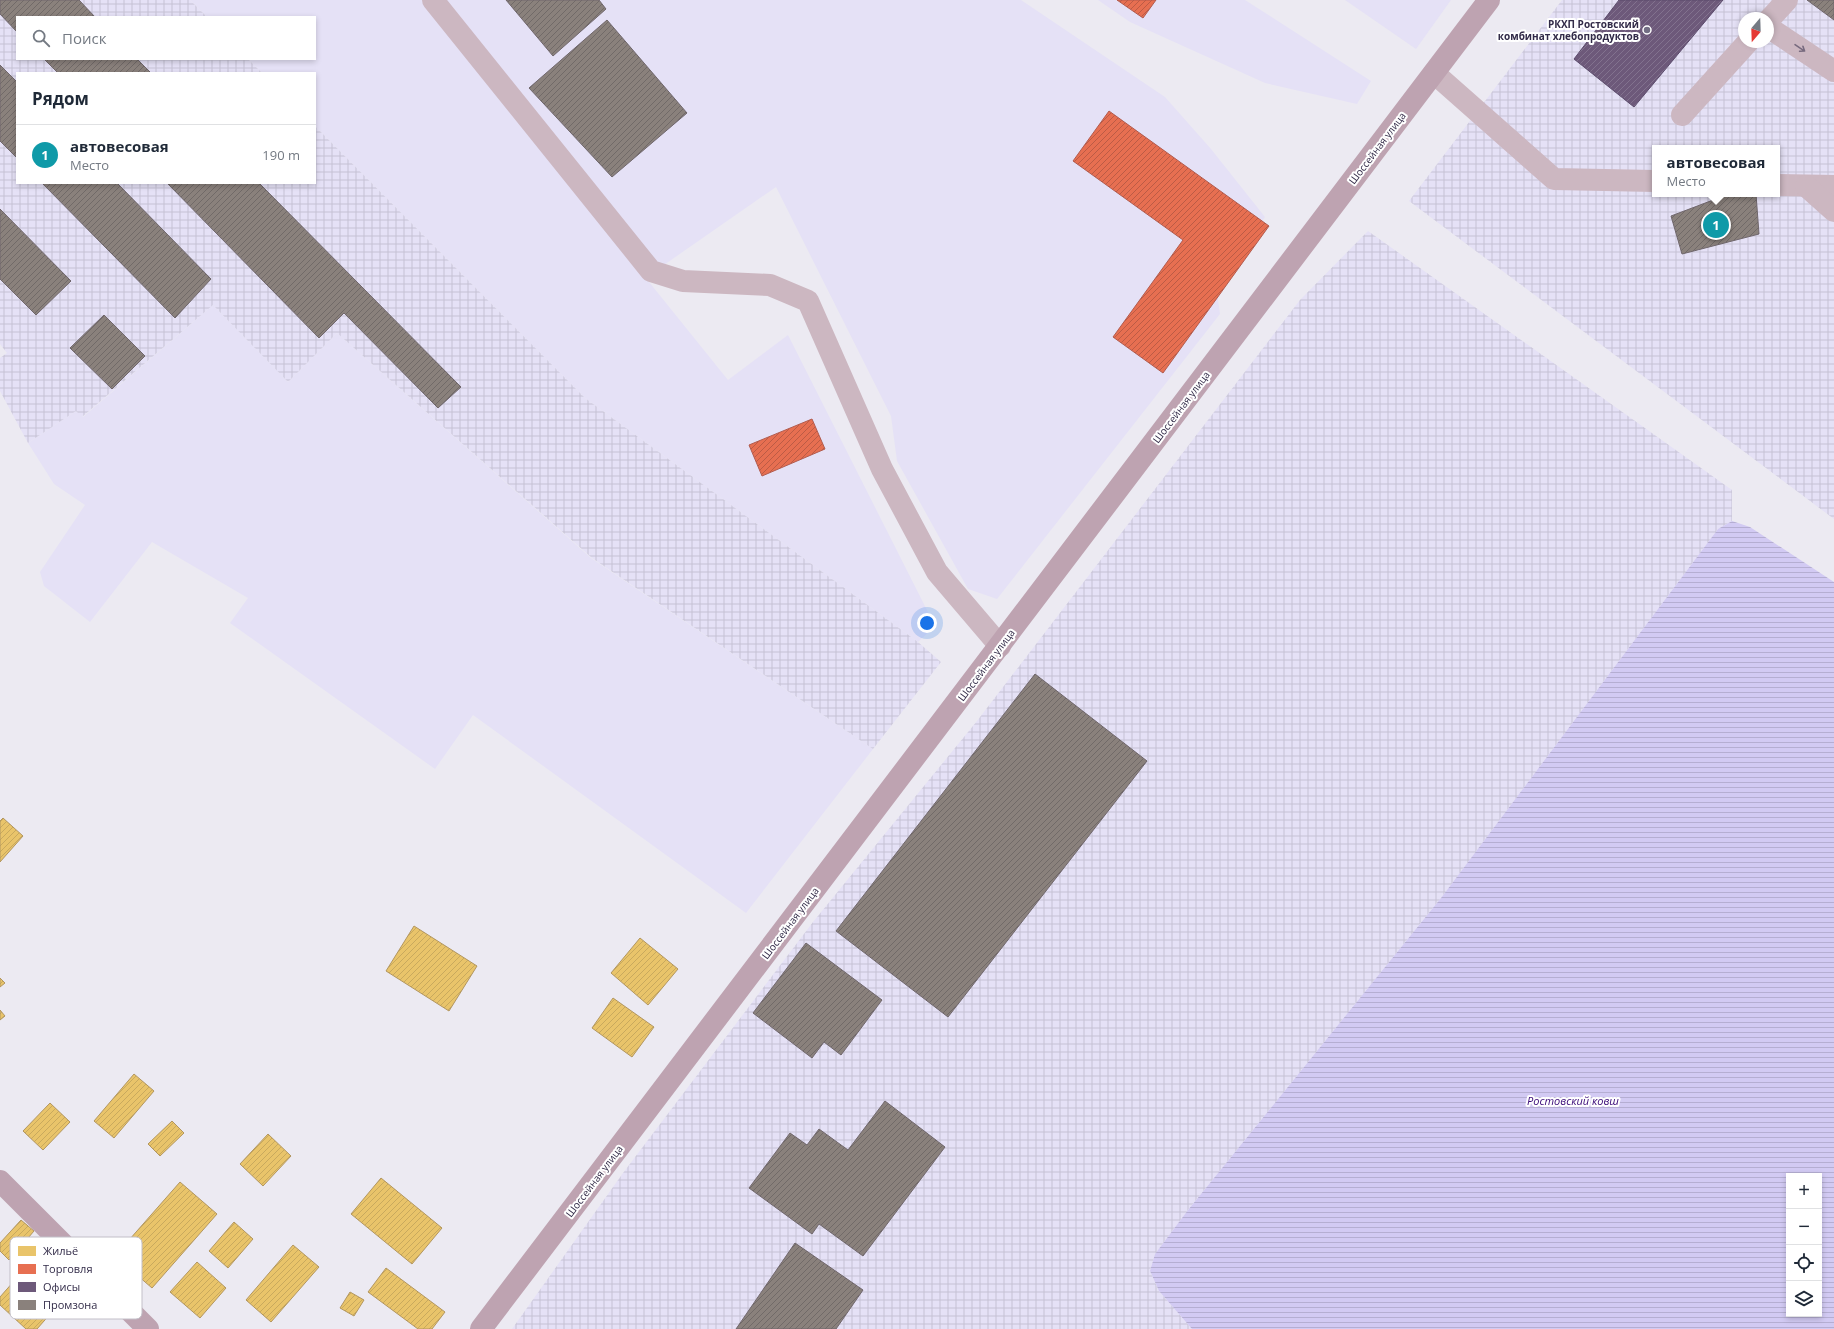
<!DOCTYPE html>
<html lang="ru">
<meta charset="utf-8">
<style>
:root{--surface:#fff;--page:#f2f2f3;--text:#1f2937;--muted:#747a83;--line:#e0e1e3;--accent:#ea580c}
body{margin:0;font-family:"Open Sans",sans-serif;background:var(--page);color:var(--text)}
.controls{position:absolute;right:12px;bottom:12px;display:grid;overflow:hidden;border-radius:0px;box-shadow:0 2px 6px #0003}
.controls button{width:36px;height:36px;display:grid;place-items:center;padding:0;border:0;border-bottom:1px solid var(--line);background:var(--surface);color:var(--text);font:20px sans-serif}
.compass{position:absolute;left:1738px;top:12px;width:36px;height:36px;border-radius:50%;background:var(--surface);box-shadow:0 2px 6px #0003;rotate:199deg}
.you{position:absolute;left:927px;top:623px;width:14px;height:14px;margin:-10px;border:3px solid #fff;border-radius:50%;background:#1a73e8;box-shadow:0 0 0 6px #1a73e833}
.badge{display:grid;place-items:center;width:26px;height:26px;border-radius:50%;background:var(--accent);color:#fff;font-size:13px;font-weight:700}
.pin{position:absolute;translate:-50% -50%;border:2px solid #fff;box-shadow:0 1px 4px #0006}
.popup{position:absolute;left:1652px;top:145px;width:128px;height:52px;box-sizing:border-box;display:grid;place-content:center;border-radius:0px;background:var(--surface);filter:drop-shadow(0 1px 3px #0005);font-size:13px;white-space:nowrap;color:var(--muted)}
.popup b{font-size:15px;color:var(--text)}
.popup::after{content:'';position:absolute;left:50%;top:100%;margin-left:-8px;border:8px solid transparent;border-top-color:var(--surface)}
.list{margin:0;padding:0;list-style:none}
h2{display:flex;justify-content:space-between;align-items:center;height:52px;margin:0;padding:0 16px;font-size:17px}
h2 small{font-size:13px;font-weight:400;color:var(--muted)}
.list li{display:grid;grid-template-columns:26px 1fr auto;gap:12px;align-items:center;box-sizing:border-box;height:60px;padding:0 16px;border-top:1px solid var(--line)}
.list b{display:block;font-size:15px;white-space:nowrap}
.list p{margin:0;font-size:13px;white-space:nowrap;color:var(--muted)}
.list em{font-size:13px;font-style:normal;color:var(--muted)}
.icon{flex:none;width:22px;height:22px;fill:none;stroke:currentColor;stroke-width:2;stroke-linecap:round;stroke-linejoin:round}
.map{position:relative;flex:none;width:1834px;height:1329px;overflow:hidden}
.search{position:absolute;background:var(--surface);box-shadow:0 2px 6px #0003;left:16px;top:16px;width:300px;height:44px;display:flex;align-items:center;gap:10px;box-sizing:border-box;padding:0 14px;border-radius:0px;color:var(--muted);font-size:15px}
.panel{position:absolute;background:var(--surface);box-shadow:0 2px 6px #0003;left:16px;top:72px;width:300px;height:112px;border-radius:0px}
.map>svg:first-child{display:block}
.built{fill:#e5e1f6}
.industrial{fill:url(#industrial-grid);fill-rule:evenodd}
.water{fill:url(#water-rules);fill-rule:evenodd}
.homes{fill:url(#homes-hatch);stroke:#b29660}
.shops{fill:url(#shops-hatch);stroke:#b15b4e}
.offices{fill:url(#offices-hatch);stroke:#5b4b6b}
.industry{fill:url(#industry-hatch);stroke:#70676c}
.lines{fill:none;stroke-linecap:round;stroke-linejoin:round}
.minor{stroke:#ccb7c1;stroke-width:22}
.major{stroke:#bea3b1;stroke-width:22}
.oneway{stroke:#776a7e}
.poi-dot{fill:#736e84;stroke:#fff;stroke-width:1.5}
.labels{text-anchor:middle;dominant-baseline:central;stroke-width:4;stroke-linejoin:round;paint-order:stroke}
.poi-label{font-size:10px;font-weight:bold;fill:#322b48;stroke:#fff;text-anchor:end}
.street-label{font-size:10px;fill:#322b48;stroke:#fff}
.water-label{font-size:11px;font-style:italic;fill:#390977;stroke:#fff}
.key{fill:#fff;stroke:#c2bfc8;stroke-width:1}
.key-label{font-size:11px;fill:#322b48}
</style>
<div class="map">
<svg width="1834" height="1329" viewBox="0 0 1834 1329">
<defs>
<pattern id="industrial-grid" width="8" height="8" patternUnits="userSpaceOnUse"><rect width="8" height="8" fill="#e5e1f6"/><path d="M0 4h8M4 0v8" fill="none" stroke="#c5c1d4"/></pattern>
<pattern id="water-rules" width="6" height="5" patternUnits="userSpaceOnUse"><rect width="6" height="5" fill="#d2caf3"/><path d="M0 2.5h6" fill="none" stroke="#b5aed2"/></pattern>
<pattern id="homes-hatch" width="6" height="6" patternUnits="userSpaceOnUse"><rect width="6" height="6" fill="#e9c46a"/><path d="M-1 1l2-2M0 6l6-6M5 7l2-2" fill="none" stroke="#c8a95d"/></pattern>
<pattern id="shops-hatch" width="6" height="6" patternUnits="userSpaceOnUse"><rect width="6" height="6" fill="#e76f51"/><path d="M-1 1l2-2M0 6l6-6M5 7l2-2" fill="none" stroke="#bc5b45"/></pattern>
<pattern id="offices-hatch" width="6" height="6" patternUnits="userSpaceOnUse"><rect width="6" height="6" fill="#6d597a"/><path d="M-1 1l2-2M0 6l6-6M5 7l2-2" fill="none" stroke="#82728e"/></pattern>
<pattern id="industry-hatch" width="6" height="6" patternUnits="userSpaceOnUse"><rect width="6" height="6" fill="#8a817c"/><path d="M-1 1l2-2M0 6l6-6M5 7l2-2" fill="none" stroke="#716a68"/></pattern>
</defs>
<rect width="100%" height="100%" fill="#eceaf2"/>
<g class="built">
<polygon points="190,0 422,0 728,380 788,335 935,626 918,642 585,398 315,126 315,73 262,73 248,59 315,59 315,17 207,17"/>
<polygon points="442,0 1021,0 1165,97 1211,149 1265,217 1216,285 1220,314 997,599 968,589 897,461 891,416 776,187 661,267"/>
<polygon points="1098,0 1245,0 1371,81 1357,104 1265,83 1130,22"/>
<polygon points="1345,0 1451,0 1416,49"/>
<polygon points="213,305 288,382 337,333 591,558 873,749 746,913 473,715 435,769 230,623 248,598 152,542 90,622 44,586 40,572 85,505 54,484 28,443 76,411 83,417"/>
</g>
<g class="industrial">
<polygon points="0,0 190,0 207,17 17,17 17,59 248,59 262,73 17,73 17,183 315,183 315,126 585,398 918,642 941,662 873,749 592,558 337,333 288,382 213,305 82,417 76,411 28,443 0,391 0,358 7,353 0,344"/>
<path d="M 1562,0 L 1834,0 L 1834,519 L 1409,201 ZM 1744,18 L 1768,18 L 1768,42 L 1744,42 ZM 1655,148 L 1777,148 L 1777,194 L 1655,194 Z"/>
<polygon points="1368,231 1732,490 1732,521 1718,529 1441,898 1188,1210 1155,1254 1150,1271 1159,1291 1192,1329 512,1329 623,1173 813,922 977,721 1300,300"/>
</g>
<path class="water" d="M 1732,521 L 1750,527 L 1834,582 L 1834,1329 L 1192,1329 L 1159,1291 L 1150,1271 L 1155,1254 L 1188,1210 L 1441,898 L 1718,529 ZM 1789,1176 L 1819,1176 L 1819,1314 L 1789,1314 Z"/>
<g class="homes">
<polygon points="3,818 23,836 0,862 0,821"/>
<polygon points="414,926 477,966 449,1011 386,971"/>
<polygon points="640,938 678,969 648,1005 611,973"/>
<polygon points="0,978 5,983 0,987"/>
<polygon points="613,998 654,1027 632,1057 592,1028"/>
<polygon points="0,1010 5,1016 0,1020"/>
<polygon points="134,1074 154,1091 114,1138 94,1121"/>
<polygon points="50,1103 70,1122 43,1150 23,1131"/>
<polygon points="172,1121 184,1133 160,1156 148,1144"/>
<polygon points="268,1134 291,1156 263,1186 240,1164"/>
<polygon points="381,1178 442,1228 412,1264 351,1214"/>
<polygon points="180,1182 217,1214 152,1288 115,1256"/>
<polygon points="21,1220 34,1231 9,1260 0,1251 0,1243"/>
<polygon points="234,1222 253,1239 228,1268 209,1251"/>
<polygon points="293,1245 319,1267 271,1322 246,1300"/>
<polygon points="197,1262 226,1288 200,1318 170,1292"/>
<polygon points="29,1264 66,1296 37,1329 26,1329 0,1305 0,1297"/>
<polygon points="386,1268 445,1312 432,1329 418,1329 368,1292"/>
<polygon points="350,1292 364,1300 354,1316 340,1308"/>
</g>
<g class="shops">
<polygon points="1117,0 1156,0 1143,18"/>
<polygon points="1109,111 1269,226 1163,373 1113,337 1183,240 1073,161"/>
<polygon points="812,419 825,449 762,476 749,445"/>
</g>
<polygon class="offices" points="1619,0 1723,0 1634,107 1574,59"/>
<g class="industry">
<polygon points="0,0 79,0 95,17 17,17 17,32 0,14"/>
<polygon points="506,0 599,0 606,9 553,56"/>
<polygon points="1807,0 1834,0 1834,20"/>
<polygon points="607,20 687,113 612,177 529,88"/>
<polygon points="44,59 137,59 151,73 58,73"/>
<polygon points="0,65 17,82 17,158 0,141"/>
<polygon points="42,183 117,183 211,279 175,318"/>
<polygon points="167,183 259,183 461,387 438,408 344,313 319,338"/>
<polygon points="1729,194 1756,194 1759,234 1682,254 1671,216"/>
<polygon points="0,209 71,281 36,315 0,279"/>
<polygon points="104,315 145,356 112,389 70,348"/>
<polygon points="1035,674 1147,761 948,1017 836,931"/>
<polygon points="806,943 882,1000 841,1055 824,1042 812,1058 753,1013"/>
<polygon points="885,1101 945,1147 863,1256 819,1224 812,1234 749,1188 790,1133 807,1145 819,1129 848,1150"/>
<polygon points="795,1243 863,1290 836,1329 736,1329"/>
</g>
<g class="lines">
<g class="minor">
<polyline points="433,0 651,271 683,281 770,285 808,301 882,469 937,572 1000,646"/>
<polyline points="1768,21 1787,0"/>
<polyline points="1768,27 1834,71"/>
<polyline points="1434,73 1554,179 1655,181"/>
<polyline points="1682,115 1748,42"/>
<polyline points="1777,185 1834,186"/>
<polyline points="1806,186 1834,211"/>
</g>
<g class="major">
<polyline points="0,1181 148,1329"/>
<polyline points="481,1329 1489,0"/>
</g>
</g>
<defs><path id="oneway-shaft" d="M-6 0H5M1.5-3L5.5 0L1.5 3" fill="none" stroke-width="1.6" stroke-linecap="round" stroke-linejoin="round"/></defs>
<use class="oneway" href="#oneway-shaft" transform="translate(1800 48) rotate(34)"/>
<circle class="poi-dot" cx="1647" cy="30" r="4"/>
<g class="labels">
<g class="poi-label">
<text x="1639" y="24">РКХП Ростовский<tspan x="1639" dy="12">комбинат хлебопродуктов</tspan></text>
</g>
<g class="street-label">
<text transform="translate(1377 148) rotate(-53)">Шоссейная улица</text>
<text transform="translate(1181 407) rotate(-53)">Шоссейная улица</text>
<text transform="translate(986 665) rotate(-53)">Шоссейная улица</text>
<text transform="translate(790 923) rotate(-53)">Шоссейная улица</text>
<text transform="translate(594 1181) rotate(-53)">Шоссейная улица</text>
</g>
<g class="water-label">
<text x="1573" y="1100">Ростовский ковш</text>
</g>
</g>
<rect x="10" y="1237" width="132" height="82" rx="6" class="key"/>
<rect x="18" y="1246" width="18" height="10" fill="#e9c46a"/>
<rect x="18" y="1264" width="18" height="10" fill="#e76f51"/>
<rect x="18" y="1282" width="18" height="10" fill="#6d597a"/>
<rect x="18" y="1300" width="18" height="10" fill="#8a817c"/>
<g class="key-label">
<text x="43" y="1255">Жильё</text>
<text x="43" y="1273">Торговля</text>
<text x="43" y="1291">Офисы</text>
<text x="43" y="1309">Промзона</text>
</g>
</svg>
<div class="controls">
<button>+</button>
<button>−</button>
<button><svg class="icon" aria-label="locate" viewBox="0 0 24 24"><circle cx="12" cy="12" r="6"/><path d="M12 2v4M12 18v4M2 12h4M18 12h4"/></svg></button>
<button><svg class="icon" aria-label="layers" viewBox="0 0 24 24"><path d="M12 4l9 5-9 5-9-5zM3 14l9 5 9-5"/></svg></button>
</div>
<svg class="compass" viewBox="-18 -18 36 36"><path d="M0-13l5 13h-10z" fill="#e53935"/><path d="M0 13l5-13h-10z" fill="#747a83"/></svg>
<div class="you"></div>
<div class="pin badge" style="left:1716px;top:225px;background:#0f9aa8">1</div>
<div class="popup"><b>автовесовая</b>Место</div>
<div class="search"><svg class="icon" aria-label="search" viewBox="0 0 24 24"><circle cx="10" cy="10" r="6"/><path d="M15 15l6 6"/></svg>Поиск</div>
<section class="panel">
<h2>Рядом<small></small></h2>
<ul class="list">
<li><span class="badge" style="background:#0f9aa8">1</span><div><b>автовесовая</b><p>Место</p></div><em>190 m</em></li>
</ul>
</section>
</div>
